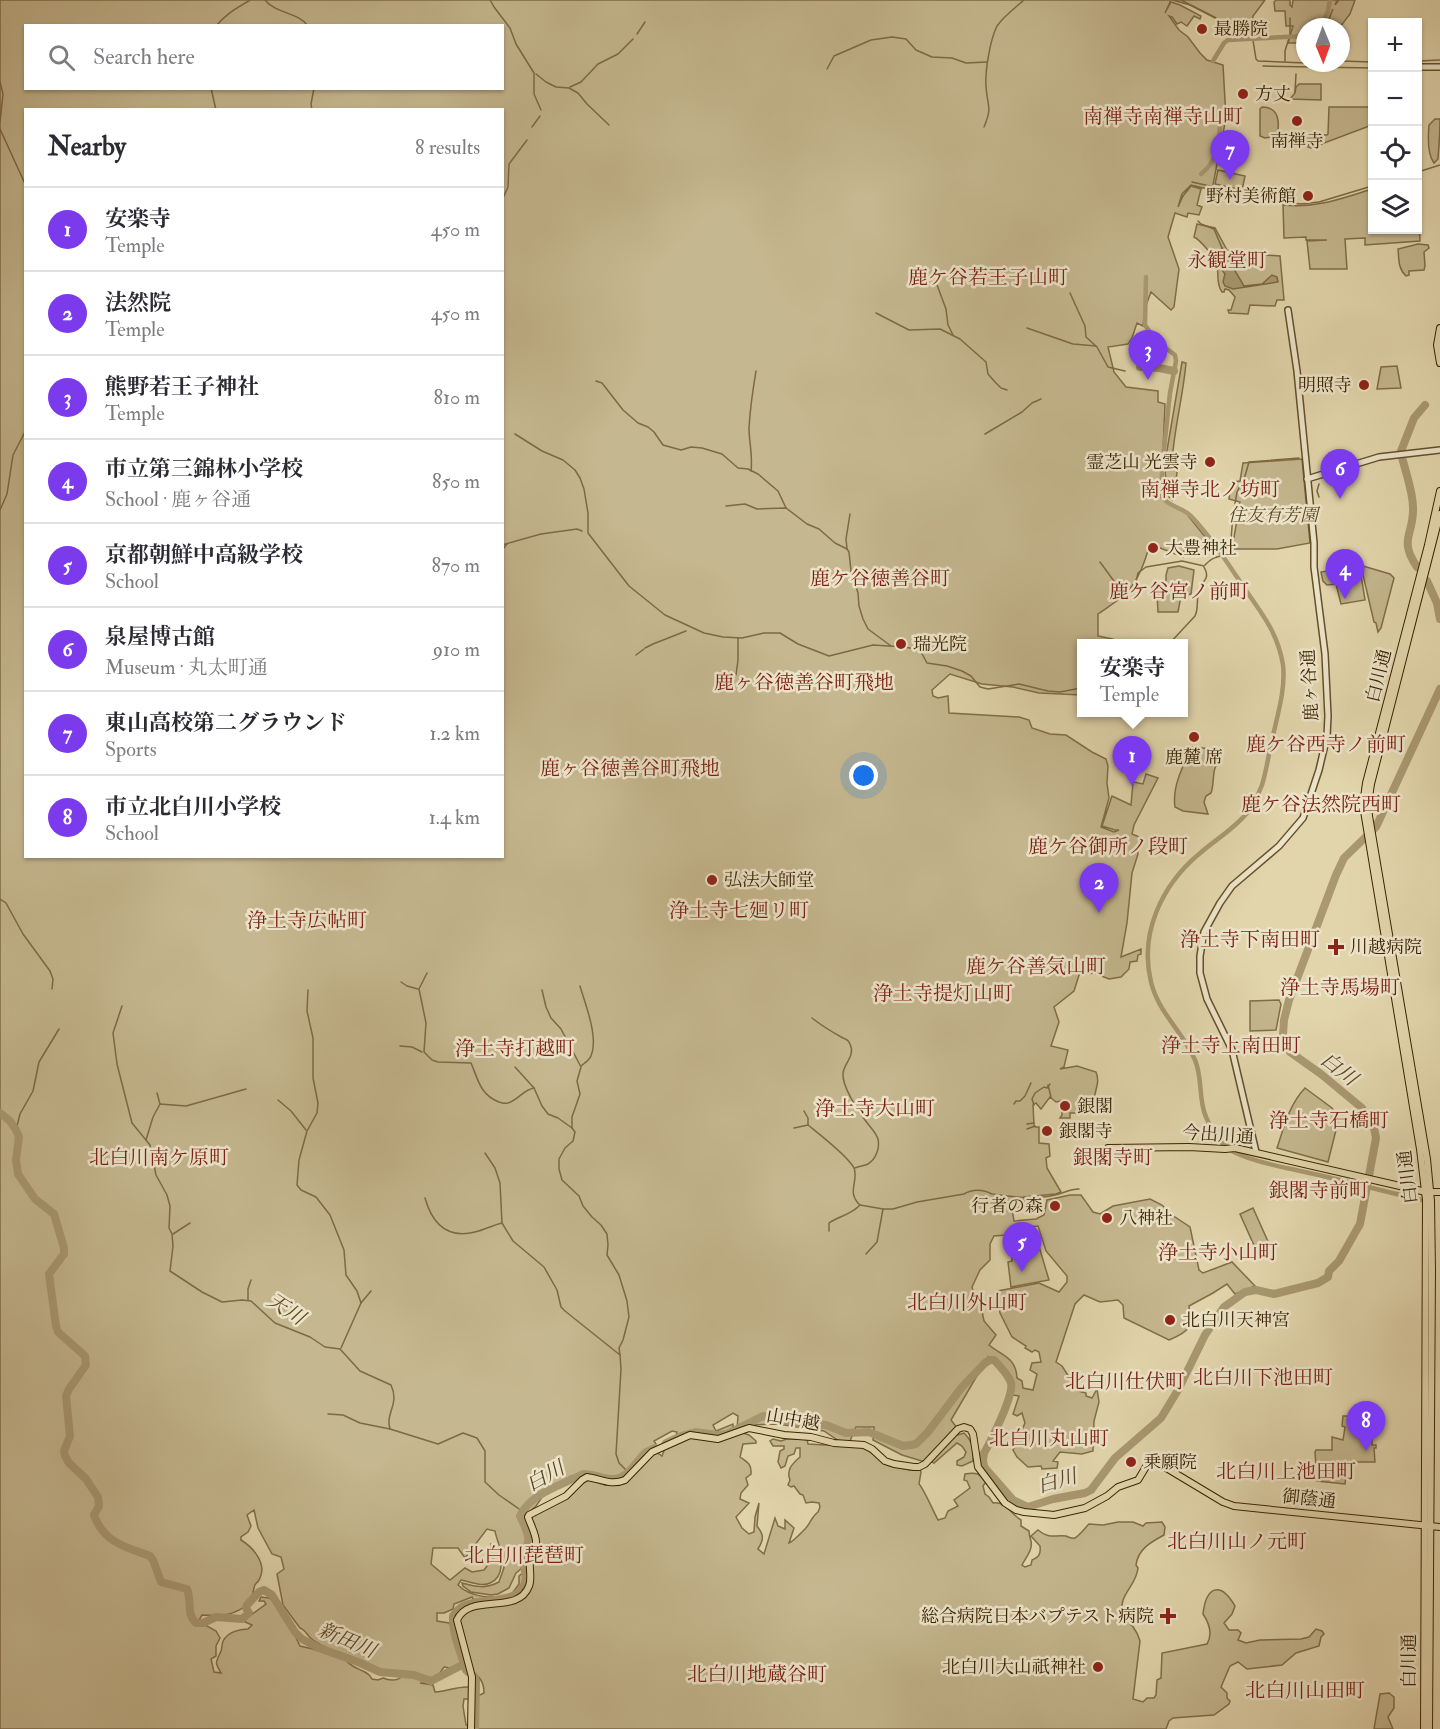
<!DOCTYPE html>
<meta charset="utf-8">
<style>
:root{--surface:#fff;--page:#f2f2f3;--text:#2b2b33;--muted:#7c7c81;--line:#e1e1e2;--accent:#7c3aed}
body{margin:0;font-family:"IM FELL Double Pica","Noto Serif JP",serif;background:var(--page);color:var(--text)}
.controls{position:absolute;right:18px;top:18px;display:grid;overflow:hidden;border-radius:0px;box-shadow:0 2px 4px #0004}
.controls button{width:54px;height:54px;display:grid;place-items:center;padding:0;border:0;border-bottom:2px solid var(--line);background:var(--surface);color:var(--text);font:30px sans-serif}
.compass{position:absolute;left:1296px;top:18px;width:54px;height:54px;border-radius:50%;background:var(--surface);box-shadow:0 2px 4px #0004;rotate:179deg}
.you{position:absolute;left:864px;top:776px;width:21px;height:21px;margin:-15px;border:4px solid #fff;border-radius:50%;background:#1a73e8;box-shadow:0 0 0 9px #1a73e833}
.badge{display:grid;place-items:center;width:39px;height:39px;border-radius:50%;background:var(--accent);color:#fff;font-size:20px;font-weight:700}
.pin{position:absolute;translate:-50% -50px;filter:drop-shadow(0 2px 3px #0008)}
.pin::after{content:'';position:absolute;top:32px;width:21px;height:18px;background:inherit;clip-path:polygon(0 0,100% 0,50% 100%)}
.popup{position:absolute;left:1077px;top:639px;width:111px;height:78px;box-sizing:border-box;display:grid;place-content:center;border-radius:0px;background:var(--surface);filter:drop-shadow(0 2px 4px #0005);font-size:20px;white-space:nowrap;color:var(--muted)}
.popup b{font-size:22px;color:var(--text)}
.popup::after{content:'';position:absolute;left:50%;top:100%;margin-left:-12px;border:12px solid transparent;border-top-color:var(--surface)}
.list{margin:0;padding:0;list-style:none}
h2{display:flex;justify-content:space-between;align-items:center;height:78px;margin:0;padding:0 24px;font-size:26px}
h2 small{font-size:20px;font-weight:400;color:var(--muted)}
.list li{display:grid;grid-template-columns:39px 1fr auto;gap:18px;align-items:center;box-sizing:border-box;height:84px;padding:0 24px;border-top:2px solid var(--line)}
.list b{display:block;font-size:22px;white-space:nowrap}
.list p{margin:0;font-size:20px;white-space:nowrap;color:var(--muted)}
.list em{font-size:20px;font-style:normal;color:var(--muted)}
.icon{flex:none;width:33px;height:33px;fill:none;stroke:currentColor;stroke-width:2;stroke-linecap:round;stroke-linejoin:round}
.map{position:relative;flex:none;width:1440px;height:1729px;overflow:hidden}
.search{position:absolute;background:var(--surface);box-shadow:0 2px 4px #0004;left:24px;top:24px;width:480px;height:66px;display:flex;align-items:center;gap:15px;box-sizing:border-box;padding:0 21px;border-radius:0px;color:var(--muted);font-size:22px}
.panel{position:absolute;background:var(--surface);box-shadow:0 2px 4px #0004;left:24px;top:108px;width:480px;height:750px;border-radius:0px}
.map>svg:first-child{display:block}
.green{fill:#c5b78f;stroke:#806d48;stroke-width:1.5;fill-rule:evenodd}
.water{fill:#a99872;stroke:#7d6945;stroke-width:1.5}
.lines{fill:none;stroke-linecap:round;stroke-linejoin:round}
.stream{stroke:#7d6945;stroke-width:1.5}
.canal{stroke:#a99872;stroke-width:4.5}
.river{stroke:#a99872;stroke-width:8}
.minor-casing{stroke:#64502c;stroke-width:8}
.major-casing{stroke:#3a2302;stroke-width:8}
.minor{stroke:#ece4c9;stroke-width:5}
.major{stroke:#e2d5ac;stroke-width:6}
.poi-dot{fill:#8f2418;stroke:#ece4c9;stroke-width:2}
.labels{text-anchor:middle;dominant-baseline:central;stroke-width:5;stroke-linejoin:round;paint-order:stroke}
.poi-label{font-size:18px;fill:#3a2302;stroke:#ece4c9;text-anchor:start}
.park-label{font-size:18px;font-style:italic;fill:#5d4825;stroke:#ece4c9}
.street-label{font-size:18px;fill:#3a2302;stroke:#ece4c9}
.neighbourhood-label{font-size:20px;fill:#7a1f14;stroke:#ece4c9}
.water-label{font-size:20px;font-style:italic;fill:#5b4624;stroke:#ece4c9}
</style>
<div class="map">
<svg width="1440" height="1729" viewBox="0 0 1440 1729">
<rect width="100%" height="100%" fill="#e2d5ac"/>
<filter id="stains"><feTurbulence type="fractalNoise" baseFrequency=".00333" numOctaves="4"/><feColorMatrix values="0 0 0 0 .2 0 0 0 0 .09 0 0 0 0 .02 0 0 0 .5 -.17"/></filter>
<radialGradient id="worn" r=".72"><stop offset=".6" stop-color="#630" stop-opacity="0"/><stop offset="1" stop-color="#630" stop-opacity=".3"/></radialGradient>
<g class="green">
<path d="M 0,0 L 1171,0 L 1165,13 L 1171,2 L 1180,5 L 1201,16 L 1200,19 L 1194,16 L 1187,26 L 1181,22 L 1177,24 L 1172,17 L 1169,16 L 1179,30 L 1188,37 L 1200,53 L 1207,60 L 1223,65 L 1226,118 L 1212,190 L 1191,185 L 1182,194 L 1178,207 L 1183,196 L 1191,186 L 1201,189 L 1197,205 L 1202,207 L 1199,215 L 1188,213 L 1187,217 L 1175,213 L 1168,237 L 1179,269 L 1174,307 L 1171,310 L 1151,292 L 1145,308 L 1143,326 L 1137,323 L 1132,338 L 1128,344 L 1108,347 L 1114,372 L 1126,387 L 1158,391 L 1158,402 L 1165,404 L 1161,498 L 1186,513 L 1210,543 L 1184,551 L 1183,557 L 1150,544 C 1145,561 1139,580 1126,593 C 1118,601 1108,607 1098,614 L 1098,636 L 1113,639 L 1113,643 L 1081,644 L 1081,695 L 1039,693 L 1013,687 L 982,684 L 950,674 L 932,690 L 933,696 L 938,698 L 948,696 L 949,713 L 1019,717 L 1029,720 L 1032,728 L 1050,734 L 1066,735 L 1092,752 L 1106,759 L 1108,766 L 1107,783 L 1109,798 L 1101,827 L 1114,832 L 1119,830 L 1115,830 L 1102,826 L 1112,796 L 1131,805 L 1133,782 L 1143,784 L 1146,774 L 1158,778 L 1134,825 L 1132,834 L 1142,838 L 1137,846 L 1138,854 L 1132,873 L 1127,923 L 1121,957 L 1141,949 L 1141,954 L 1138,955 L 1137,961 L 1130,962 L 1129,969 L 1121,977 L 1109,979 L 1094,973 L 1079,975 L 1074,991 L 1054,1007 L 1059,1022 L 1051,1046 L 1068,1050 L 1064,1067 L 1060,1069 L 1077,1066 L 1096,1072 C 1101,1084 1093,1092 1094,1104 L 1090,1104 L 1090,1108 L 1081,1108 L 1081,1113 L 1070,1113 L 1070,1118 L 1060,1118 L 1062,1115 L 1062,1110 L 1068,1110 L 1068,1102 L 1061,1101 L 1056,1102 L 1050,1097 L 1041,1109 L 1036,1103 L 1033,1105 L 1034,1125 L 1035,1127 L 1039,1127 L 1039,1143 L 1049,1144 L 1050,1156 L 1046,1158 L 1047,1168 L 1061,1192 L 1056,1194 L 1024,1197 L 1025,1207 L 1012,1208 L 1014,1221 L 1036,1219 L 1044,1215 L 1047,1200 L 1070,1195 L 1081,1195 L 1093,1212 L 1100,1214 L 1113,1206 L 1150,1199 L 1162,1205 L 1172,1215 L 1190,1227 L 1199,1270 L 1203,1273 L 1232,1262 L 1255,1286 L 1235,1294 L 1227,1284 L 1213,1293 L 1189,1306 C 1191,1328 1191,1331 1169,1340 L 1124,1318 L 1123,1305 L 1118,1300 L 1100,1302 L 1084,1295 L 1075,1304 L 1056,1362 L 1062,1366 L 1078,1391 L 1086,1393 L 1086,1396 L 1092,1398 L 1097,1389 L 1099,1402 L 1094,1421 L 1093,1451 L 1082,1454 L 1060,1452 L 1053,1461 L 1058,1462 L 1057,1468 L 1042,1469 L 1041,1466 L 1028,1467 L 1017,1457 L 1013,1450 L 1025,1423 L 1022,1413 L 1017,1416 L 1013,1414 L 1019,1396 L 1013,1395 L 1011,1376 L 988,1357 L 951,1420 L 957,1428 L 925,1462 L 902,1455 L 873,1440 L 874,1427 L 856,1427 L 850,1441 L 839,1441 L 824,1431 L 778,1424 L 746,1425 L 737,1429 L 738,1416 L 733,1413 L 713,1425 L 716,1431 L 733,1424 L 733,1431 L 720,1437 L 690,1434 L 675,1440 L 677,1432 L 672,1431 L 654,1441 L 656,1444 L 654,1449 L 625,1477 L 615,1481 L 591,1475 L 571,1476 L 547,1490 L 536,1506 L 525,1516 L 532,1536 L 533,1547 L 527,1564 L 516,1573 L 509,1588 L 498,1594 L 491,1595 L 471,1592 L 463,1586 L 462,1583 C 477,1587 485,1589 499,1582 C 500,1578 503,1572 504,1567 C 505,1555 497,1543 495,1531 L 487,1529 L 465,1558 L 458,1548 L 433,1548 L 431,1564 L 450,1580 L 465,1568 L 472,1572 L 484,1570 L 494,1557 L 491,1552 L 491,1544 L 497,1546 C 502,1557 505,1577 490,1583 C 482,1587 470,1582 461,1580 L 458,1585 C 471,1598 493,1599 511,1595 L 519,1584 L 519,1576 L 525,1571 C 522,1603 498,1599 474,1601 L 472,1597 L 454,1604 L 453,1609 L 444,1613 L 437,1613 L 437,1621 L 449,1623 L 455,1631 L 463,1663 L 456,1669 L 444,1667 L 433,1683 L 420,1683 L 433,1685 L 435,1692 C 448,1691 457,1686 470,1687 L 469,1699 L 464,1699 L 463,1706 L 466,1725 L 470,1726 L 470,1729 L 0,1729 ZM 26,26 L 502,26 L 502,88 L 26,88 ZM 26,110 L 502,110 L 502,856 L 26,856 ZM 1038,1226 L 1046,1251 L 1067,1276 L 1067,1282 L 1059,1292 L 1039,1283 L 998,1291 L 994,1298 L 998,1299 L 1000,1313 L 1012,1337 L 1026,1346 L 1025,1348 L 1032,1352 L 1035,1350 L 1039,1352 L 1041,1362 L 1032,1363 L 1030,1370 L 1037,1374 L 1033,1390 L 1023,1388 L 1022,1381 L 1017,1378 C 1016,1357 1002,1356 989,1345 L 996,1335 L 984,1321 L 982,1311 L 974,1295 L 972,1287 L 980,1270 L 990,1260 L 990,1244 L 994,1236 L 1007,1235 L 1016,1228 ZM 254,1510 L 258,1528 L 272,1554 L 281,1557 L 284,1569 L 277,1574 L 283,1605 L 300,1628 C 306,1630 307,1636 313,1640 C 323,1647 333,1650 343,1655 C 358,1663 377,1680 395,1672 L 403,1676 C 397,1681 390,1681 383,1678 L 378,1680 L 372,1679 C 368,1669 352,1670 346,1660 L 313,1649 L 300,1646 L 280,1604 L 269,1598 L 261,1597 L 259,1601 L 264,1601 L 266,1604 L 243,1621 L 252,1625 L 248,1629 C 239,1629 228,1632 223,1641 C 222,1644 222,1648 221,1651 C 216,1663 214,1661 221,1673 L 214,1672 L 211,1659 L 216,1656 L 216,1646 L 220,1638 L 216,1631 L 205,1625 L 199,1620 L 202,1615 C 224,1616 234,1616 251,1602 C 252,1598 253,1592 254,1588 C 255,1582 256,1585 259,1580 C 268,1565 254,1548 241,1540 L 241,1537 L 248,1532 L 251,1526 L 247,1515 Z"/>
<polygon points="1172,0 1265,0 1253,16 1250,35 1228,36 1225,23 1190,5"/>
<polygon points="1276,0 1290,0 1290,5 1292,7 1293,0 1337,0 1335,5 1339,0 1355,0 1350,14 1340,27 1326,27 1333,9 1325,27 1305,27 1305,43 1288,43 1293,26 1286,26 1285,11 1275,11 1274,2"/>
<polygon points="1299,84 1321,84 1321,100 1290,99 1295,93 1296,87"/>
<path d="M 1262,107 C 1279,107 1280,122 1277,136 L 1265,138 L 1260,136 L 1260,109 Z"/>
<polygon points="1329,107 1372,107 1372,125 1311,148 1308,147 1309,136 1310,134 1327,135 1328,134"/>
<path d="M 1435,119 L 1440,119 C 1440,133 1439,146 1438,159 L 1434,163 C 1427,154 1428,136 1429,125 Z"/>
<polygon points="1218,170 1245,176 1242,190 1215,184"/>
<path d="M 1372,189 L 1372,230 L 1418,230 L 1418,200 L 1420,241 L 1365,245 L 1365,238 L 1345,239 L 1347,269 L 1310,269 L 1307,241 L 1327,240 L 1306,240 L 1306,237 L 1284,238 L 1283,205 C 1315,209 1343,198 1372,189 Z"/>
<path d="M 1197,224 L 1215,228 L 1227,250 L 1236,253 L 1280,256 L 1284,300 L 1277,300 L 1275,306 L 1250,305 L 1248,314 L 1229,313 L 1228,310 L 1231,310 L 1235,297 L 1229,290 L 1225,289 L 1224,292 L 1222,292 C 1215,282 1220,273 1216,263 C 1214,256 1200,240 1194,237 Z"/>
<path d="M 1418,244 L 1428,245 L 1429,248 L 1424,252 L 1425,266 L 1424,270 L 1409,271 L 1409,275 L 1406,276 C 1398,269 1399,259 1398,249 Z"/>
<path d="M 1182,362 L 1186,363 C 1183,397 1174,429 1172,462 L 1178,463 L 1176,481 L 1171,483 L 1170,490 L 1173,492 L 1172,500 L 1166,494 L 1165,462 Z"/>
<polygon points="1397,366 1401,388 1377,389 1381,367"/>
<polygon points="1302,459 1310,543 1277,549 1232,549 1240,502 1229,499 1231,482 1240,481 1243,463"/>
<polygon points="1332,556 1338,556 1342,559 1342,564 1352,564 1354,575 1361,575 1365,600 1341,604 1336,584 1327,585 1323,581 1321,572 1333,570"/>
<polygon points="1179,566 1194,570 1191,594 1181,596 1178,612 1158,612 1157,594 1166,594 1166,575 1168,568"/>
<polygon points="1363,566 1390,574 1394,578 1381,628 1378,632 1376,623 1374,622 1363,575"/>
<path d="M 1192,747 C 1204,748 1216,747 1219,761 C 1211,770 1215,782 1211,793 L 1206,796 L 1204,802 L 1208,814 L 1183,811 L 1175,807 C 1172,786 1183,766 1192,747 Z"/>
<polygon points="1279,1000 1281,1004 1276,1030 1250,1031 1250,1001"/>
<path d="M 1305,1088 L 1332,1108 L 1339,1118 L 1328,1162 L 1277,1148 C 1284,1127 1289,1105 1305,1088 Z"/>
<polygon points="1253,1208 1270,1246 1257,1252 1240,1214"/>
<polygon points="1035,1233 1049,1280 1011,1287 1008,1262 1012,1261 1011,1235"/>
<polygon points="1343,1416 1357,1416 1359,1421 1372,1421 1372,1445 1376,1445 1376,1448 1374,1448 1375,1462 1329,1462 1329,1472 1346,1473 1345,1484 1317,1481 1315,1452 1316,1450 1332,1450 1332,1437 1343,1440 1345,1427 1342,1426"/>
<path d="M 740,1432 L 749,1435 L 756,1441 L 756,1443 L 743,1444 L 740,1457 C 747,1462 752,1464 751,1474 L 746,1478 L 748,1485 L 741,1493 L 740,1499 L 749,1503 L 736,1517 L 742,1528 L 749,1534 L 754,1532 L 755,1517 L 759,1503 L 757,1526 C 764,1535 764,1539 758,1549 L 764,1554 L 775,1518 L 778,1526 L 785,1529 L 785,1520 L 794,1528 L 789,1543 C 794,1541 801,1533 805,1529 C 811,1523 811,1517 818,1512 L 820,1507 L 819,1503 L 812,1502 L 806,1503 L 803,1495 L 800,1494 L 794,1486 L 791,1487 L 788,1485 L 790,1480 C 786,1470 792,1464 800,1457 L 800,1448 L 796,1448 L 794,1454 L 788,1456 L 785,1466 L 781,1468 L 778,1462 L 780,1451 L 784,1449 L 784,1446 L 773,1446 L 770,1441 L 773,1439 L 781,1441 L 787,1439 L 807,1439 L 808,1444 L 861,1447 L 872,1453 L 887,1465 L 910,1470 L 920,1469 L 921,1472 L 919,1484 C 924,1489 933,1511 938,1520 L 945,1518 L 948,1511 L 958,1506 L 954,1500 L 970,1488 L 967,1481 L 964,1480 L 965,1474 C 976,1472 979,1473 986,1482 L 983,1486 L 985,1494 L 989,1497 L 993,1503 C 1005,1501 1011,1514 1021,1520 L 1021,1526 L 1029,1531 C 1029,1535 1030,1538 1031,1541 C 1033,1550 1026,1557 1022,1565 L 1025,1567 L 1031,1565 L 1032,1560 C 1039,1557 1041,1554 1040,1546 L 1031,1536 L 1038,1530 C 1049,1539 1053,1535 1066,1536 C 1068,1537 1073,1539 1075,1538 C 1079,1536 1086,1527 1089,1524 L 1103,1525 L 1118,1522 L 1133,1522 L 1143,1526 L 1146,1523 L 1162,1522 L 1165,1527 L 1164,1535 C 1151,1542 1138,1549 1136,1565 L 1138,1568 C 1136,1588 1118,1592 1122,1618 C 1131,1622 1137,1631 1140,1641 L 1133,1699 L 1143,1702 L 1147,1698 L 1154,1698 L 1156,1695 L 1157,1680 L 1161,1678 L 1162,1653 L 1207,1644 C 1213,1634 1209,1623 1203,1614 C 1206,1587 1220,1580 1235,1606 L 1232,1614 L 1224,1623 L 1229,1630 L 1238,1630 L 1241,1633 L 1238,1640 L 1246,1643 L 1260,1640 L 1301,1639 L 1309,1637 L 1316,1629 L 1322,1631 L 1324,1634 L 1321,1637 L 1319,1646 L 1296,1653 L 1282,1665 L 1247,1669 L 1238,1662 L 1230,1666 L 1221,1687 L 1227,1693 L 1227,1698 L 1230,1701 L 1229,1704 L 1214,1715 L 1173,1718 L 1169,1721 L 1166,1729 L 478,1729 L 476,1715 L 473,1713 L 474,1691 L 480,1695 L 484,1693 C 484,1682 480,1677 472,1672 L 459,1625 L 460,1617 L 471,1610 L 512,1602 L 530,1586 L 531,1563 L 536,1548 L 531,1519 L 536,1512 L 567,1496 L 584,1480 L 591,1480 L 605,1485 L 617,1485 L 655,1451 L 662,1456 L 665,1448 L 690,1436 L 718,1441 Z"/>
<path d="M 964,1433 C 973,1442 974,1449 973,1461 L 962,1466 L 957,1465 L 957,1461 L 964,1457 L 966,1452 L 962,1446 L 957,1443 L 934,1463 L 930,1461 L 954,1436 Z"/>
<polygon points="1389,1693 1394,1697 1394,1708 1388,1717 1393,1729 1374,1729 1380,1694"/>
</g>
<polygon class="water" points="1222,248 1224,249 1227,261 1231,264 1244,286 1262,284 1272,275 1277,277 1278,282 1233,289 1225,286 1223,282 1225,274 1222,270"/>
<g class="lines">
<g class="stream">
<path d="M 265,0 C 276,14 298,12 308,26"/>
<polyline points="490,0 494,7 510,28 516,44 534,73 534,94 541,110"/>
<polyline points="1181,0 1226,23 1230,29 1252,34 1256,59 1258,61 1305,63"/>
<path d="M 216,26 C 228,12 236,9 250,0"/>
<polyline points="637,34 645,22"/>
<polyline points="1285,61 1285,51 1290,35 1290,18"/>
<polyline points="1341,61 1372,62"/>
<polyline points="1418,61 1440,60"/>
<polyline points="1306,63 1332,63"/>
<polyline points="1263,66 1372,68"/>
<polyline points="827,69 834,56 871,40 892,37 906,39 916,50 932,57 952,58 966,63 987,62"/>
<polyline points="536,74 546,82 556,87 569,88 578,93 587,104 609,125"/>
<polyline points="0,82 3,94 0,122"/>
<polyline points="570,87 581,82 598,64 618,54 633,39"/>
<polyline points="211,88 216,110"/>
<polyline points="1295,92 1296,74"/>
<polyline points="312,110 311,104 314,88"/>
<polyline points="532,127 540,116"/>
<path d="M 984,127 C 993,106 987,107 986,86 C 985,71 990,40 997,26 C 1004,16 1015,8 1024,0"/>
<polyline points="0,129 26,186"/>
<polyline points="1418,172 1440,165"/>
<polyline points="1192,182 1280,202 1301,204 1319,202 1372,186"/>
<polyline points="502,200 508,187 509,164 527,140"/>
<polyline points="1198,221 1201,224 1214,229 1222,248"/>
<polyline points="937,285 946,309 948,325 953,335"/>
<polyline points="1070,293 1085,326 1086,337 1097,347 1108,367 1125,371"/>
<polyline points="876,313 909,330 940,329 960,339 986,362 988,374 995,382 1001,388 1007,390"/>
<polyline points="1027,328 1073,344 1096,346"/>
<polyline points="596,381 602,383 623,410 638,423 648,427 654,432 663,445 681,450 691,447 702,448 722,454 738,468 748,469 758,474 778,491 786,508"/>
<polyline points="515,434 542,451 563,460 575,470 580,478 584,489 588,513 588,533 629,586 665,615 704,633 723,637 742,638 764,633 780,633 798,644 829,656 873,645 904,647 916,649 921,652 927,663 947,666 962,671 971,676 980,687 988,689 1019,684 1048,691 1060,692 1081,688"/>
<polyline points="985,434 1022,412 1032,403 1041,399"/>
<polyline points="1405,438 1406,438"/>
<path d="M 751,471 C 753,456 749,442 749,428 C 750,409 753,389 756,371"/>
<polyline points="1319,484 1317,491 1319,497"/>
<polyline points="726,506 745,504 757,509 786,508 807,524 819,529 835,543 847,549 849,552 851,571 858,593 859,606 863,619 868,629 891,646"/>
<polyline points="0,510 7,494 13,455 26,430"/>
<polyline points="502,545 541,534 577,529 582,531"/>
<polyline points="847,549 846,539 850,514"/>
<polyline points="502,550 507,544"/>
<path d="M 1100,562 L 1119,588 C 1135,591 1135,587 1138,573 L 1146,567 L 1182,561 L 1204,566"/>
<path d="M 1205,565 C 1216,553 1220,559 1230,552 L 1233,515 L 1237,492 L 1245,476 L 1249,462 L 1299,458"/>
<path d="M 1169,644 L 1195,616 C 1199,608 1196,599 1199,590 C 1202,580 1211,580 1204,567"/>
<polyline points="645,648 653,644 686,631"/>
<polyline points="636,655 644,649"/>
<polyline points="736,675 738,660 738,638"/>
<polyline points="0,899 6,903 23,934 50,971 53,979 52,989"/>
<path d="M 427,973 L 419,989 L 426,1023 L 424,1052 L 432,1060 L 438,1062 L 471,1063 C 478,1079 480,1095 499,1102 C 503,1103 504,1104 508,1103 C 518,1100 523,1090 534,1088"/>
<polyline points="401,982 407,986 418,989"/>
<path d="M 580,986 C 585,1004 599,1037 591,1056 C 590,1059 585,1063 581,1066"/>
<polyline points="308,990 307,1011 313,1038 313,1078 318,1103 317,1113 307,1131 299,1160 297,1185 301,1190 316,1197 330,1215 344,1250 346,1275 357,1291 361,1303"/>
<polyline points="542,990 546,1007 551,1018 561,1029 581,1067 577,1081 580,1094 572,1117 572,1128 575,1132 573,1141 565,1148 559,1159 559,1169 562,1180 579,1196 583,1206 592,1217 601,1225 607,1234 608,1245 607,1255 619,1275 627,1301 629,1317 623,1340 619,1348 620,1355"/>
<path d="M 122,1006 L 113,1033 L 117,1064 L 132,1123 L 150,1145 L 156,1175 L 167,1195 L 170,1206 L 169,1228 L 172,1234 L 173,1246 L 170,1271 L 202,1292 L 222,1302 L 242,1300 L 251,1301 L 275,1323 L 310,1337 L 325,1347 L 340,1349 L 360,1371 L 391,1385 C 400,1405 385,1412 390,1429 L 438,1444 L 463,1433 L 477,1438 L 485,1451 L 485,1482 L 499,1495 L 522,1511"/>
<path d="M 812,1018 C 822,1026 832,1032 843,1038 C 846,1039 849,1041 850,1044 C 856,1056 843,1064 843,1074 C 842,1086 858,1111 865,1120 C 869,1126 876,1132 878,1139 C 880,1148 876,1159 868,1164 C 864,1166 859,1166 855,1168"/>
<polyline points="400,1046 412,1047 422,1052"/>
<polyline points="515,1067 534,1088 542,1106 548,1114 558,1118 572,1128"/>
<polyline points="1048,1085 1051,1097"/>
<polyline points="157,1093 160,1104"/>
<polyline points="278,1100 291,1111 306,1130"/>
<polyline points="1014,1104 1016,1101 1020,1101 1025,1096 1031,1083"/>
<polyline points="1034,1105 1032,1099 1035,1093 1044,1087 1047,1088 1050,1084"/>
<path d="M 804,1111 L 808,1118 L 808,1125 C 819,1134 848,1156 854,1168 C 859,1181 846,1192 860,1205 L 883,1209 L 893,1209 L 917,1202 L 964,1194 C 972,1189 983,1189 992,1194 C 1013,1197 1034,1200 1055,1195 C 1064,1193 1070,1189 1079,1189"/>
<polyline points="1027,1124 1034,1123"/>
<polyline points="794,1128 808,1125"/>
<polyline points="1027,1129 1035,1126"/>
<polyline points="16,1130 20,1114 33,1091 39,1062 59,1029"/>
<polyline points="146,1140 153,1117 160,1104 186,1106 246,1089"/>
<polyline points="485,1153 495,1168 500,1183 502,1223 513,1241 544,1267 557,1290 561,1307 565,1311 620,1355 621,1369 616,1454 619,1463 628,1472"/>
<path d="M 425,1198 C 432,1223 447,1239 475,1232 C 484,1230 493,1225 502,1223"/>
<path d="M 829,1231 L 829,1223 C 839,1216 851,1215 860,1205"/>
<polyline points="173,1234 190,1223"/>
<polyline points="866,1254 877,1242 883,1209"/>
<polyline points="248,1300 248,1289 251,1280"/>
<polyline points="341,1348 361,1303 371,1291"/>
<polyline points="328,1414 343,1415 360,1423 390,1429"/>
</g>
<g class="canal">
<polyline points="1321,27 1328,11 1330,0"/>
<polyline points="1213,61 1224,43 1228,40 1305,36"/>
<path d="M 1201,174 C 1216,163 1219,144 1220,126"/>
<path d="M 1146,277 L 1145,325 L 1161,348 L 1167,349 L 1175,355 L 1176,361 L 1170,393 L 1162,468 L 1162,497 C 1169,507 1182,507 1191,516 C 1212,538 1228,564 1245,589 C 1262,614 1278,633 1283,665 C 1286,691 1276,719 1271,745 C 1268,758 1266,772 1262,785 C 1258,795 1254,804 1247,813 C 1233,830 1216,839 1199,854 C 1162,885 1139,933 1151,982 C 1158,1012 1183,1032 1195,1060 C 1203,1079 1198,1099 1206,1117 C 1212,1131 1221,1145 1234,1152 C 1249,1160 1269,1164 1286,1168 C 1311,1173 1336,1179 1361,1185"/>
<polyline points="1372,1188 1421,1200"/>
</g>
<g class="river">
<polyline points="1140,367 1159,368 1174,371"/>
<polyline points="1401,451 1414,418 1425,405"/>
<path d="M 1402,457 C 1406,474 1413,491 1413,508 C 1414,535 1398,539 1417,567"/>
<polyline points="1427,581 1437,603 1440,619"/>
<path d="M 0,1113 L 10,1121 L 16,1130 L 19,1137 L 16,1160 L 18,1174 L 35,1199 L 54,1214 L 64,1248 L 64,1254 L 49,1274 L 56,1326 L 58,1332 L 85,1356 L 86,1365 L 69,1389 L 66,1396 L 70,1436 L 64,1451 L 65,1456 L 69,1463 L 86,1479 L 98,1497 L 99,1506 L 94,1515 C 104,1543 126,1547 150,1556 L 153,1560 L 161,1582 L 187,1589 C 192,1601 186,1614 196,1623 L 203,1623 L 216,1617 L 242,1619 L 249,1613 L 246,1608 L 247,1605 L 259,1592 L 264,1590 L 272,1595 L 295,1632 L 302,1639 L 319,1648 L 358,1662 L 380,1672 L 414,1675 L 431,1681 L 464,1664"/>
<path d="M 666,1443 L 681,1436 L 695,1432 L 717,1435 L 727,1434 L 763,1416 L 799,1423 L 826,1425 L 846,1433 L 869,1432 L 903,1446 L 911,1445 L 916,1444 L 928,1432 L 962,1387 L 985,1363 L 990,1360 L 994,1360 C 1000,1366 1008,1374 1011,1383 C 1014,1395 991,1441 984,1453 L 983,1460 L 984,1467 L 1013,1500 L 1028,1507 L 1053,1499 L 1085,1493 L 1091,1490 L 1115,1458 L 1161,1418 L 1178,1390 L 1205,1335 L 1224,1307 L 1245,1292 L 1256,1290 L 1274,1294 L 1318,1283 L 1328,1277 L 1329,1271 L 1339,1261 L 1360,1224 L 1376,1138 L 1374,1128 L 1362,1108 L 1321,1074 L 1290,1052 L 1284,1039 L 1283,1034 L 1284,1020 L 1289,1000 L 1336,875 L 1344,858 L 1376,827 L 1440,689"/>
<path d="M 468,1672 L 466,1670 C 461,1652 452,1635 453,1616 C 456,1612 459,1608 463,1606 C 480,1597 518,1606 525,1583 C 528,1574 523,1568 523,1560 C 523,1554 527,1548 528,1542 C 530,1535 523,1523 520,1516 C 531,1493 562,1485 583,1474 C 594,1474 603,1479 612,1479 C 628,1480 636,1461 646,1452 C 649,1451 652,1449 655,1448"/>
<polyline points="474,1676 476,1681 475,1729"/>
</g>
<defs>
<g id="minor">
<polyline points="1418,67 1440,67"/>
<polyline points="1307,479 1379,457 1440,450"/>
<polyline points="1256,1152 1232,1050 1207,999 1200,973 1200,956 1204,932 1220,903 1232,886 1279,846 1303,818 1319,770 1327,736 1328,716 1325,654 1314,567 1314,543 1297,371 1288,310"/>
</g>
<g id="major">
<polyline points="1440,328 1437,345 1440,363"/>
<polyline points="1108,1148 1189,1147 1225,1149 1235,1148 1426,1192 1440,1192"/>
<path d="M 471,1729 L 472,1677 L 457,1620 C 469,1592 518,1616 529,1586 C 532,1579 529,1569 530,1562 C 532,1556 535,1550 536,1544 C 537,1536 531,1526 528,1517 L 529,1515 L 566,1496 L 582,1480 L 587,1477 C 601,1479 611,1486 625,1480 L 652,1452 L 690,1435 L 718,1439 L 749,1428 L 784,1435 L 811,1437 L 834,1443 L 864,1445 L 872,1449 L 885,1461 L 894,1464 L 914,1467 L 919,1467 L 925,1464 L 958,1429 L 964,1427 L 970,1429 L 973,1434 L 978,1467 L 1005,1503 L 1016,1510 L 1024,1512 L 1054,1515 L 1085,1508 L 1107,1496 L 1118,1487 L 1138,1480 L 1150,1460 L 1153,1460 L 1223,1502 L 1234,1506 L 1440,1527"/>
<polyline points="1424,1729 1426,1200 1420,1149 1363,805 1366,783 1428,545 1440,491"/>
<polyline points="1429,1729 1432,1271 1431,1201 1427,1159 1369,816 1368,804 1371,784 1440,514"/>
</g>
</defs>
<use href="#minor" class="minor-casing"/>
<use href="#major" class="major-casing"/>
<use href="#minor" class="minor"/>
<use href="#major" class="major"/>
</g>
<g class="poi-dot">
<circle cx="1202" cy="29" r="6"/>
<circle cx="1243" cy="94" r="6"/>
<circle cx="1297" cy="121" r="6"/>
<circle cx="1308" cy="196" r="6"/>
<circle cx="1364" cy="385" r="6"/>
<circle cx="1210" cy="462" r="6"/>
<circle cx="1153" cy="548" r="6"/>
<circle cx="901" cy="644" r="6"/>
<circle cx="1194" cy="737" r="6"/>
<circle cx="712" cy="880" r="6"/>
<path d="M1333 938h6v6h6v6h-6v6h-6v-6h-6v-6h6z"/>
<circle cx="1065" cy="1106" r="6"/>
<circle cx="1047" cy="1131" r="6"/>
<circle cx="1055" cy="1206" r="6"/>
<circle cx="1107" cy="1218" r="6"/>
<circle cx="1170" cy="1320" r="6"/>
<circle cx="1131" cy="1462" r="6"/>
<path d="M1165 1607h6v6h6v6h-6v6h-6v-6h-6v-6h6z"/>
<circle cx="1098" cy="1667" r="6"/>
</g>
<g class="labels">
<g class="poi-label">
<text x="1214" y="29">最勝院</text>
<text x="1255" y="94">方丈</text>
<text x="1297" y="141" text-anchor="middle">南禅寺</text>
<text x="1296" y="196" text-anchor="end">野村美術館</text>
<text x="1352" y="385" text-anchor="end">明照寺</text>
<text x="1198" y="462" text-anchor="end">霊芝山 光雲寺</text>
<text x="1165" y="548">大豊神社</text>
<text x="913" y="644">瑞光院</text>
<text x="1194" y="757" text-anchor="middle">鹿麓 席</text>
<text x="724" y="880">弘法大師堂</text>
<text x="1350" y="947">川越病院</text>
<text x="1077" y="1106">銀閣</text>
<text x="1059" y="1131">銀閣寺</text>
<text x="1043" y="1206" text-anchor="end">行者の森</text>
<text x="1119" y="1218">八神社</text>
<text x="1182" y="1320">北白川天神宮</text>
<text x="1143" y="1462">乗願院</text>
<text x="1154" y="1616" text-anchor="end">総合病院日本バプテスト病院</text>
<text x="1086" y="1667" text-anchor="end">北白川大山祇神社</text>
</g>
<g class="park-label">
<text x="1273" y="515">住友有芳園</text>
</g>
<g class="street-label">
<text transform="translate(1379 676) rotate(-76)">白川通</text>
<text transform="translate(1310 685) rotate(-93)">鹿ヶ谷通</text>
<text transform="translate(1218 1135) rotate(4)">今出川通</text>
<text transform="translate(1408 1177) rotate(-97)">白川通</text>
<text transform="translate(793 1420) rotate(10)">山中越</text>
<text transform="translate(1309 1499) rotate(6)">御蔭通</text>
<text transform="translate(1409 1661) rotate(-90)">白川通</text>
</g>
<g class="neighbourhood-label">
<text x="1163" y="116">南禅寺南禅寺山町</text>
<text x="1227" y="260">永観堂町</text>
<text x="988" y="277">鹿ケ谷若王子山町</text>
<text x="1210" y="489">南禅寺北ノ坊町</text>
<text x="880" y="578">鹿ケ谷徳善谷町</text>
<text x="1179" y="591">鹿ケ谷宮ノ前町</text>
<text x="804" y="682">鹿ヶ谷徳善谷町飛地</text>
<text x="1326" y="744">鹿ケ谷西寺ノ前町</text>
<text x="630" y="768">鹿ヶ谷徳善谷町飛地</text>
<text x="1321" y="804">鹿ケ谷法然院西町</text>
<text x="1108" y="846">鹿ケ谷御所ノ段町</text>
<text x="739" y="910">浄土寺七廻リ町</text>
<text x="307" y="920">浄土寺広帖町</text>
<text x="1250" y="939">浄土寺下南田町</text>
<text x="1036" y="966">鹿ケ谷善気山町</text>
<text x="1340" y="987">浄土寺馬場町</text>
<text x="943" y="993">浄土寺提灯山町</text>
<text x="1231" y="1045">浄土寺上南田町</text>
<text x="515" y="1048">浄土寺打越町</text>
<text x="875" y="1108">浄土寺大山町</text>
<text x="1329" y="1120">浄土寺石橋町</text>
<text x="159" y="1157">北白川南ケ原町</text>
<text x="1113" y="1157">銀閣寺町</text>
<text x="1319" y="1190">銀閣寺前町</text>
<text x="1218" y="1252">浄土寺小山町</text>
<text x="967" y="1302">北白川外山町</text>
<text x="1263" y="1377">北白川下池田町</text>
<text x="1125" y="1381">北白川仕伏町</text>
<text x="1049" y="1438">北白川丸山町</text>
<text x="1286" y="1471">北白川上池田町</text>
<text x="1237" y="1541">北白川山ノ元町</text>
<text x="524" y="1555">北白川琵琶町</text>
<text x="757" y="1674">北白川地蔵谷町</text>
<text x="1305" y="1690">北白川山田町</text>
</g>
<g class="water-label">
<text transform="translate(1339 1069) rotate(38)">白川</text>
<text transform="translate(286 1309) rotate(33)">天川</text>
<text transform="translate(545 1476) rotate(-29)">白川</text>
<text transform="translate(1057 1481) rotate(-16)">白川</text>
<text transform="translate(347 1640) rotate(23)">新田川</text>
</g>
</g>
<rect width="100%" height="100%" filter="url(#stains)"/>
<rect width="100%" height="100%" fill="url(#worn)"/>
</svg>
<div class="controls">
<button>+</button>
<button>−</button>
<button><svg class="icon" aria-label="locate" viewBox="0 0 24 24"><circle cx="12" cy="12" r="6"/><path d="M12 2v4M12 18v4M2 12h4M18 12h4"/></svg></button>
<button><svg class="icon" aria-label="layers" viewBox="0 0 24 24"><path d="M12 4l9 5-9 5-9-5zM3 14l9 5 9-5"/></svg></button>
</div>
<svg class="compass" viewBox="-18 -18 36 36"><path d="M0-13l5 13h-10z" fill="#e53935"/><path d="M0 13l5-13h-10z" fill="#7c7c81"/></svg>
<div class="you"></div>
<div class="pin badge" style="left:1132px;top:786px">1</div>
<div class="popup"><b>安楽寺</b>Temple</div>
<div class="pin badge" style="left:1099px;top:913px">2</div>
<div class="pin badge" style="left:1148px;top:380px">3</div>
<div class="pin badge" style="left:1345px;top:599px">4</div>
<div class="pin badge" style="left:1022px;top:1272px">5</div>
<div class="pin badge" style="left:1340px;top:499px">6</div>
<div class="pin badge" style="left:1230px;top:180px">7</div>
<div class="pin badge" style="left:1366px;top:1451px">8</div>
<div class="search"><svg class="icon" aria-label="search" viewBox="0 0 24 24"><circle cx="10" cy="10" r="6"/><path d="M15 15l6 6"/></svg>Search here</div>
<section class="panel">
<h2>Nearby<small>8 results</small></h2>
<ul class="list">
<li><span class="badge">1</span><div><b>安楽寺</b><p>Temple</p></div><em>450 m</em></li>
<li><span class="badge">2</span><div><b>法然院</b><p>Temple</p></div><em>450 m</em></li>
<li><span class="badge">3</span><div><b>熊野若王子神社</b><p>Temple</p></div><em>810 m</em></li>
<li><span class="badge">4</span><div><b>市立第三錦林小学校</b><p>School · 鹿ヶ谷通</p></div><em>850 m</em></li>
<li><span class="badge">5</span><div><b>京都朝鮮中高級学校</b><p>School</p></div><em>870 m</em></li>
<li><span class="badge">6</span><div><b>泉屋博古館</b><p>Museum · 丸太町通</p></div><em>910 m</em></li>
<li><span class="badge">7</span><div><b>東山高校第二グラウンド</b><p>Sports</p></div><em>1.2 km</em></li>
<li><span class="badge">8</span><div><b>市立北白川小学校</b><p>School</p></div><em>1.4 km</em></li>
</ul>
</section>
</div>
